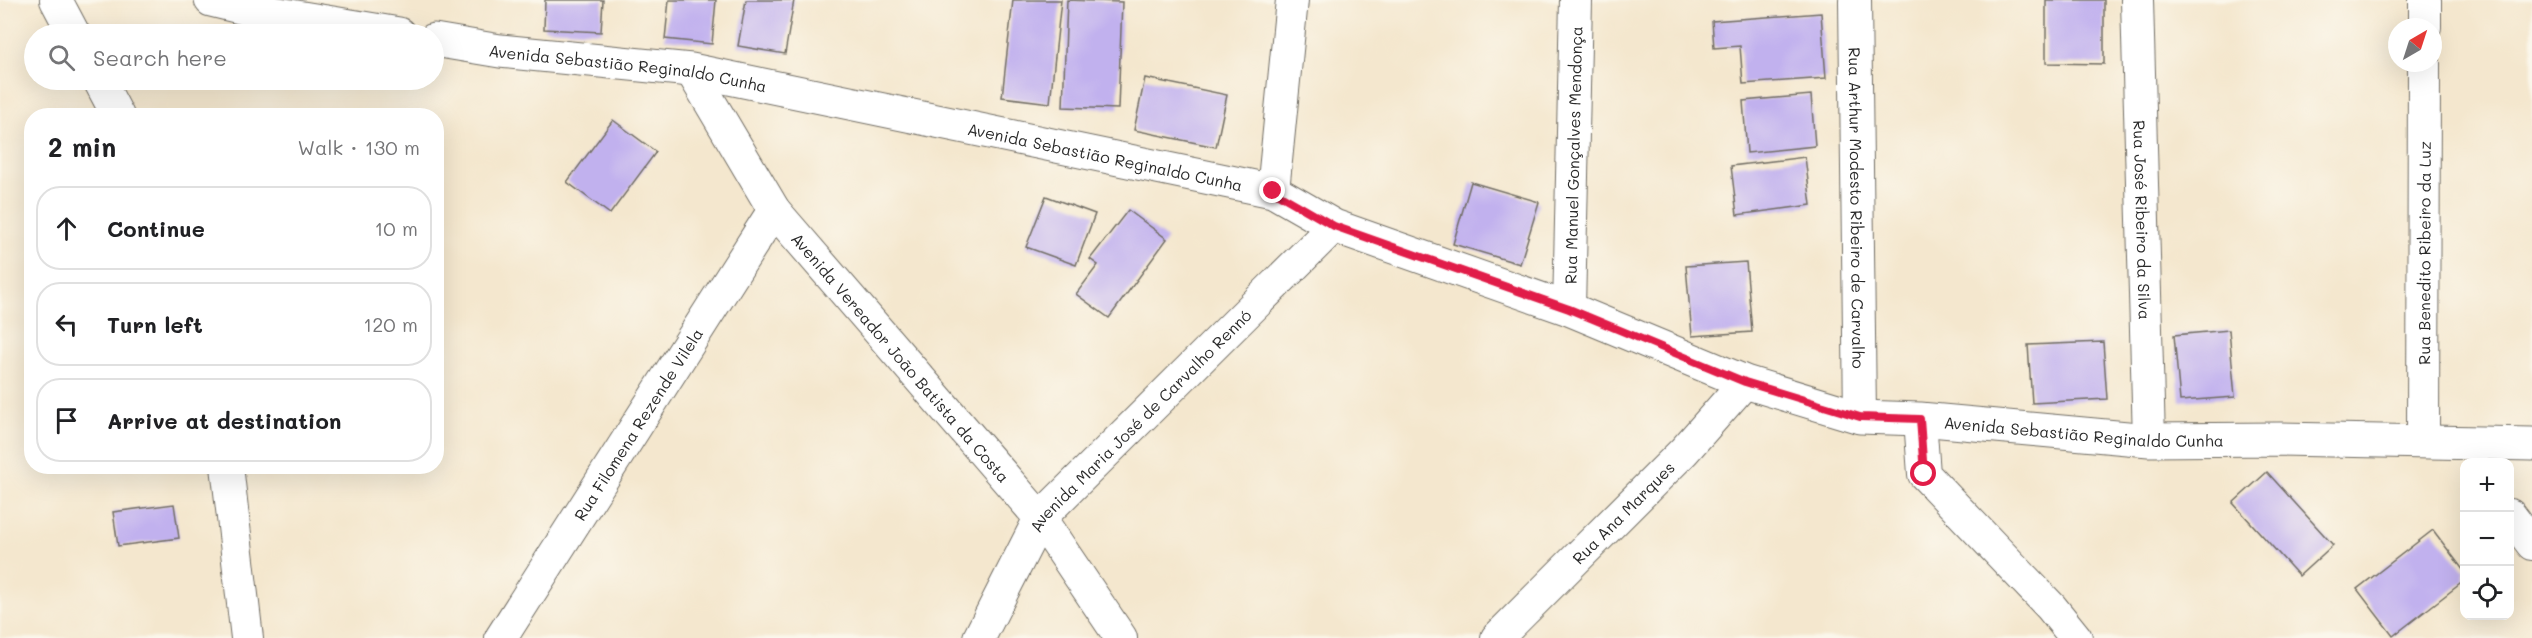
<!DOCTYPE html>
<meta charset="utf-8">
<style>
:root{--surface:#fff;--page:#f2f2f2;--text:#202124;--muted:#757577;--line:#e0e0e0}
body{margin:0;font-family:Mali,sans-serif;background:var(--page);color:var(--text)}
.controls{position:absolute;right:18px;bottom:18px;display:grid;overflow:hidden;border-radius:12px;box-shadow:0 6px 24px #0002}
.controls button{width:54px;height:54px;display:grid;place-items:center;padding:0;border:0;border-bottom:2px solid var(--line);background:var(--surface);color:var(--text);font:30px sans-serif}
.compass{position:absolute;left:2388px;top:18px;width:54px;height:54px;border-radius:50%;background:var(--surface);box-shadow:0 6px 24px #0002;rotate:39deg}
.stop{position:absolute;width:18px;height:18px;margin:-14px;border:4px solid #e11d48;border-radius:50%;background:#fff}
.stop.end{background:#e11d48;border-color:#fff;box-shadow:0 2px 6px #0008}
.list{margin:0;padding:0;list-style:none}
h2{display:flex;justify-content:space-between;align-items:center;height:78px;margin:0;padding:0 24px;font-size:26px}
h2 small{font-size:20px;font-weight:400;color:var(--muted)}
.list li{display:grid;grid-template-columns:39px 1fr auto;gap:18px;align-items:center;box-sizing:border-box;height:84px;margin:0 12px 12px;padding:0 12px;border:2px solid var(--line);border-radius:24px}
.list b{display:block;font-size:22px;white-space:nowrap}
.list em{font-size:20px;font-style:normal;color:var(--muted)}
.icon{flex:none;width:33px;height:33px;fill:none;stroke:currentColor;stroke-width:2;stroke-linecap:round;stroke-linejoin:round}
.map{position:relative;flex:none;width:2532px;height:638px;overflow:hidden}
.search{position:absolute;background:var(--surface);box-shadow:0 6px 24px #0002;left:24px;top:24px;width:420px;height:66px;display:flex;align-items:center;gap:15px;box-sizing:border-box;padding:0 21px;border-radius:33px;color:var(--muted);font-size:22px}
.panel{position:absolute;background:var(--surface);box-shadow:0 6px 24px #0002;left:24px;top:108px;width:420px;height:366px;border-radius:24px}
.map>svg:first-child{display:block}
.building{fill:#c1b1ee}
.lines{fill:none;stroke-linecap:round;stroke-linejoin:round}
.street-casing{stroke:#716d64;stroke-width:34}
.secondary-casing{stroke:#716d64;stroke-width:35}
.street{stroke:#fff;stroke-width:32}
.secondary{stroke:#fff;stroke-width:33}
.route{stroke:#e11d48;stroke-width:8}
.labels{text-anchor:middle;dominant-baseline:central;stroke-width:4.5;stroke-linejoin:round;paint-order:stroke}
.street-label{font-size:16px;fill:#2b2b2b;stroke:#fbf7ec}
</style>
<div class="map">
<svg width="2532" height="638" viewBox="0 0 2532 638">
<rect width="100%" height="100%" fill="#fbf7ec"/>
<filter id="ink" filterUnits="userSpaceOnUse"><feTurbulence type="fractalNoise" baseFrequency=".0167" numOctaves="2"/><feDisplacementMap in="SourceGraphic" scale="12" xChannelSelector="R" yChannelSelector="G"/><feConvolveMatrix kernelMatrix="1 2 1 2 8 2 1 2 1" color-interpolation-filters="sRGB"/></filter>
<filter id="wash" filterUnits="userSpaceOnUse"><feTurbulence type="fractalNoise" baseFrequency=".008" numOctaves="4" result="noise"/><feDisplacementMap in="SourceGraphic" scale="24" xChannelSelector="R" yChannelSelector="G"/><feGaussianBlur stdDeviation="1.35" result="paint"/><feColorMatrix in="noise" values="0 0 0 0 0 0 0 0 0 0 0 0 0 0 0 0 0 1.4 0 .05"/><feComposite in="paint" operator="in"/></filter>
<g filter="url(#wash)">
<rect width="100%" height="100%" fill="#f4e7ce"/>
<g id="blocks">
<g class="building">
<polygon points="545,0 603,0 601,32 544,29"/>
<polygon points="669,0 716,0 712,44 665,39"/>
<polygon points="746,0 794,0 785,54 738,46"/>
<polygon points="1013,0 1061,0 1050,103 1002,97"/>
<polygon points="1067,0 1122,2 1118,109 1063,107"/>
<polygon points="2046,0 2104,0 2104,64 2046,63"/>
<polygon points="1821,13 1826,78 1743,84 1740,46 1714,48 1712,21"/>
<polygon points="1145,78 1227,95 1216,147 1134,130"/>
<polygon points="1811,95 1815,146 1747,153 1743,101"/>
<polygon points="613,120 656,152 610,214 567,182"/>
<polygon points="1805,157 1811,205 1737,215 1731,166"/>
<polygon points="1471,182 1539,202 1520,264 1453,244"/>
<polygon points="1046,196 1095,214 1076,265 1026,247"/>
<polygon points="1128,210 1167,239 1109,318 1076,294 1098,265 1090,259"/>
<polygon points="1746,262 1752,332 1692,336 1686,266"/>
<polygon points="2229,330 2235,397 2180,401 2174,335"/>
<polygon points="2103,342 2107,399 2032,403 2028,345"/>
<polygon points="2267,472 2333,545 2299,576 2233,503"/>
<polygon points="174,504 179,538 118,546 113,512"/>
<polygon points="2433,530 2464,571 2464,581 2393,636 2357,589"/>
</g>
</g>
</g>
<g filter="url(#ink)">
<use href="#blocks" fill-opacity="0" stroke="#716d64" stroke-width="1.5"/>
<g class="lines">
<defs>
<g id="street">
<polyline points="56,0 74,34"/>
<path id="s1" d="M 1855,0 L 1860,417"/>
<path id="s2" d="M 2137,0 L 2149,440"/>
<polyline points="2425,27 2425,0"/>
<path id="s3" d="M 691,70 L 774,210 L 1040,518 L 1121,638"/>
<polyline points="99,80 118,116"/>
<polyline points="1273,191 1292,0"/>
<path id="s4" d="M 1569,309 L 1576,0"/>
<polyline points="1920,419 1924,474 2051,607 2076,638"/>
<path id="s5" d="M 2423,442 L 2424,63"/>
<polyline points="227,466 247,638"/>
<polyline points="2510,515 2532,544"/>
<path id="s6" d="M 501,638 L 774,210"/>
<path id="s7" d="M 979,638 L 1040,518 L 1334,226"/>
<path id="s8" d="M 1497,638 L 1684,451 L 1745,382"/>
</g>
<g id="secondary">
<polyline points="211,0 248,9 399,34"/>
<path id="s9" d="M 434,40 L 500,51 L 691,70 L 1273,191 L 1334,226 L 1569,309 L 1745,382 L 1860,417 L 1920,419 L 2149,440 L 2280,439 L 2532,444"/>
</g>
</defs>
<use href="#street" class="street-casing"/>
<use href="#secondary" class="secondary-casing"/>
<use href="#street" class="street"/>
<use href="#secondary" class="secondary"/>
</g>
</g>
<g class="lines" filter="url(#ink)">
<polyline class="route" points="1273,191 1334,226 1569,309 1745,382 1860,417 1920,419 1924,474"/>
</g>
<g class="labels">
<g class="street-label">
<text stroke="none"><textPath href="#s9" startOffset="196">Avenida Sebastião Reginaldo Cunha</textPath></text>
<text stroke="none"><textPath href="#s4" startOffset="154">Rua Manuel Gonçalves Mendonça</textPath></text>
<text stroke="none"><textPath href="#s9" startOffset="682">Avenida Sebastião Reginaldo Cunha</textPath></text>
<text stroke="none"><textPath href="#s1" startOffset="208">Rua Arthur Modesto Ribeiro de Carvalho</textPath></text>
<text stroke="none"><textPath href="#s2" startOffset="220">Rua José Ribeiro da Silva</textPath></text>
<text stroke="none"><textPath href="#s5" startOffset="189">Rua Benedito Ribeiro da Luz</textPath></text>
<text stroke="none"><textPath href="#s3" startOffset="357">Avenida Vereador João Batista da Costa</textPath></text>
<text stroke="none"><textPath href="#s7" startOffset="274">Avenida Maria José de Carvalho Rennó</textPath></text>
<text stroke="none"><textPath href="#s6" startOffset="254">Rua Filomena Rezende Vilela</textPath></text>
<text stroke="none"><textPath href="#s9" startOffset="1708">Avenida Sebastião Reginaldo Cunha</textPath></text>
<text stroke="none"><textPath href="#s8" startOffset="178">Rua Ana Marques</textPath></text>
</g>
</g>
</svg>
<div class="controls">
<button>+</button>
<button>−</button>
<button><svg class="icon" aria-label="locate" viewBox="0 0 24 24"><circle cx="12" cy="12" r="6"/><path d="M12 2v4M12 18v4M2 12h4M18 12h4"/></svg></button>
</div>
<svg class="compass" viewBox="-18 -18 36 36"><path d="M0-13l5 13h-10z" fill="#e53935"/><path d="M0 13l5-13h-10z" fill="#757577"/></svg>
<div class="stop" style="left:1924px;top:474px"></div>
<div class="stop end" style="left:1273px;top:191px"></div>
<div class="search"><svg class="icon" aria-label="search" viewBox="0 0 24 24"><circle cx="10" cy="10" r="6"/><path d="M15 15l6 6"/></svg>Search here</div>
<section class="panel">
<h2>2 min<small>Walk · 130 m</small></h2>
<ul class="list">
<li><svg class="icon" aria-label="ahead" viewBox="0 0 24 24"><path d="M12 20V5M6 11l6-6 6 6"/></svg><div><b>Continue</b></div><em>10 m</em></li>
<li><svg class="icon" aria-label="left" viewBox="0 0 24 24"><path d="M17 20v-9H6M10 6l-5 5 5 5"/></svg><div><b>Turn left</b></div><em>120 m</em></li>
<li><svg class="icon" aria-label="arrive" viewBox="0 0 24 24"><path d="M6 21V4h12l-3 4 3 4H6"/></svg><div><b>Arrive at destination</b></div></li>
</ul>
</section>
</div>
